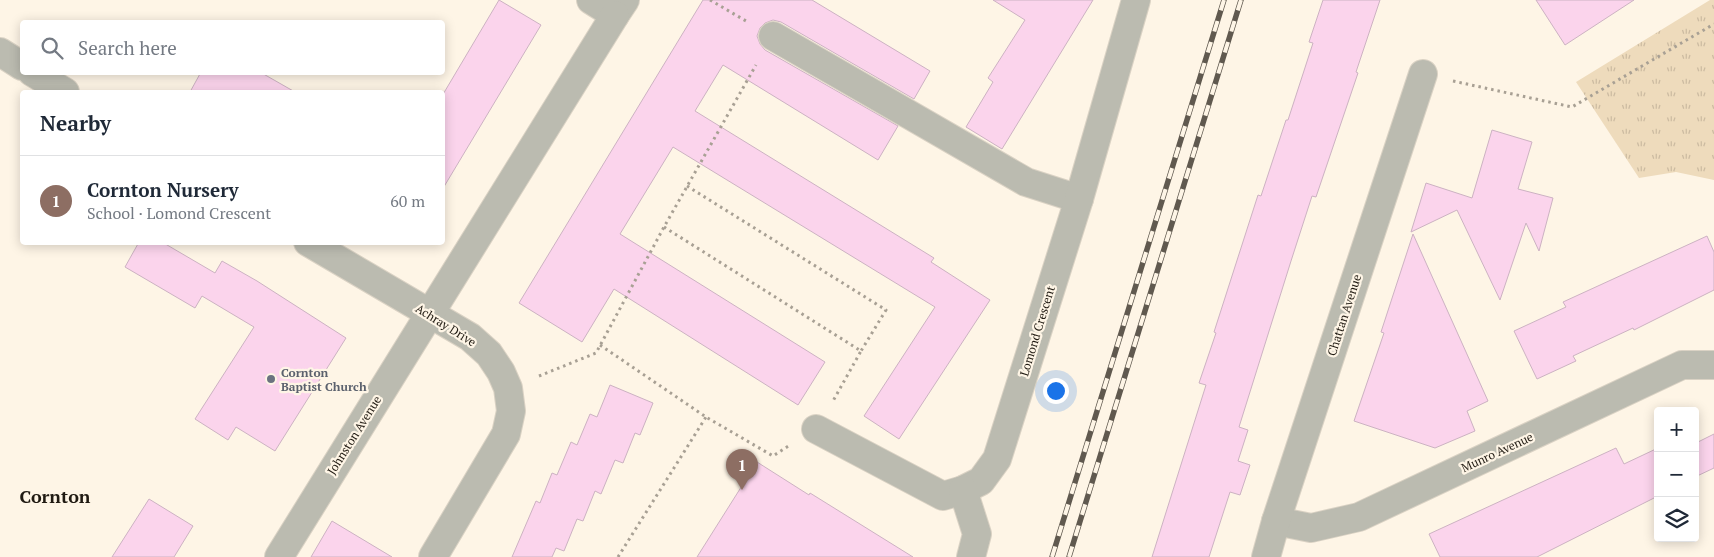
<!DOCTYPE html>
<meta charset="utf-8">
<style>
:root{--surface:#fff;--page:#f6f6f7;--text:#1f2937;--muted:#747a83;--line:#e0e1e3;--accent:#db2777}
body{margin:0;font-family:"PT Serif",serif;background:var(--page);color:var(--text)}
.controls{position:absolute;right:15px;bottom:15px;display:grid;overflow:hidden;border-radius:5px;box-shadow:0 2px 12px #0003}
.controls button{width:45px;height:45px;display:grid;place-items:center;padding:0;border:0;border-bottom:1px solid var(--line);background:var(--surface);color:var(--text);font:25px sans-serif}
.you{position:absolute;left:1055px;top:390px;width:18px;height:18px;margin:-12px;border:4px solid #fff;border-radius:50%;background:#1a73e8;box-shadow:0 0 0 8px #1a73e833}
.badge{display:grid;place-items:center;width:32px;height:32px;border-radius:50%;background:var(--accent);color:#fff;font-size:16px;font-weight:700}
.pin{position:absolute;translate:-50% -41px;filter:drop-shadow(0 1px 2px #0008)}
.pin::after{content:'';position:absolute;top:26px;width:18px;height:15px;background:inherit;clip-path:polygon(0 0,100% 0,50% 100%)}
.list{margin:0;padding:0;list-style:none}
h2{display:flex;justify-content:space-between;align-items:center;height:65px;margin:0;padding:0 20px;font-size:21px}
h2 small{font-size:16px;font-weight:400;color:var(--muted)}
.list li{display:grid;grid-template-columns:32px 1fr auto;gap:15px;align-items:center;box-sizing:border-box;height:90px;padding:0 20px;border-top:1px solid var(--line)}
.list b{display:block;font-size:19px;white-space:nowrap}
.list p{margin:0;font-size:16px;white-space:nowrap;color:var(--muted)}
.list em{font-size:16px;font-style:normal;color:var(--muted)}
.icon{flex:none;width:28px;height:28px;fill:none;stroke:currentColor;stroke-width:2;stroke-linecap:round;stroke-linejoin:round}
.map{position:relative;flex:none;width:1714px;height:557px;overflow:hidden}
.search{position:absolute;background:var(--surface);box-shadow:0 2px 12px #0003;left:20px;top:20px;width:425px;height:55px;display:flex;align-items:center;gap:12px;box-sizing:border-box;padding:0 18px;border-radius:5px;color:var(--muted);font-size:19px}
.panel{position:absolute;background:var(--surface);box-shadow:0 2px 12px #0003;left:20px;top:90px;width:425px;height:155px;border-radius:5px}
.map>svg:first-child{display:block}
.park{fill:url(#park-tufts)}
.building{fill:#fbd4ec;stroke:#ccb2c2}
.lines{fill:none;stroke-linecap:round;stroke-linejoin:round}
.minor-casing{stroke:#dad2c4;stroke-width:30}
.path{stroke:#a8a094;stroke-width:3;stroke-dasharray:2.5 4;stroke-linecap:butt}
.minor{stroke:#bbbbb0;stroke-width:28}
.rail-casing{stroke:#60594f;stroke-width:5.5}
.rail{stroke:#fef5e6;stroke-width:4;stroke-dasharray:11;stroke-linecap:butt}
.worship-dot{fill:#6b7280;stroke:#fef5e6;stroke-width:2}
.labels{text-anchor:middle;dominant-baseline:central;stroke-width:4.5;stroke-linejoin:round;paint-order:stroke}
.street-label{font-size:12px;fill:#201a12;stroke:#fef5e6}
.worship-label{font-size:12px;font-weight:bold;fill:#5b616d;stroke:#fef5e6;text-anchor:start}
.district-label{font-size:18px;font-weight:bold;fill:#201a12;stroke:#fef5e6}
</style>
<div class="map">
<svg width="1714" height="557" viewBox="0 0 1714 557">
<defs>
<pattern id="park-tufts" width="24" height="20" patternUnits="userSpaceOnUse" patternTransform="scale(1.25)"><rect width="24" height="20" fill="#eedbbc"/><path d="M3 7l-1-3M5 7V3M7 7l1-3M15 17l-1-3M17 17v-4M19 17l1-3" fill="none" stroke="#ccbba1"/></pattern>
</defs>
<rect width="100%" height="100%" fill="#fef5e6"/>
<polygon class="park" points="1710,0 1714,0 1714,180 1676,172 1639,178 1576,82"/>
<g class="building">
<polygon points="499,0 541,25 442,190 442,96"/>
<polygon points="703,0 812,0 930,71 914,99 781,22 773,20 765,23 760,28 757,36 760,44 765,50 898,126 878,160 723,65 695,111 934,258 931,262 990,300 899,439 864,416 935,307 673,147 620,234 825,362 798,405 614,289 582,342 519,303"/>
<polygon points="993,0 1093,0 1002,149 966,127 993,82 988,78 1025,20"/>
<polygon points="1323,0 1380,0 1356,72 1358,73 1316,197 1312,196 1291,261 1239,427 1248,430 1238,461 1250,465 1240,495 1230,492 1209,557 1152,557 1206,385 1199,383 1216,333 1214,332 1258,195 1261,196 1286,120 1288,120 1313,43 1309,42"/>
<polygon points="1536,0 1634,0 1565,45"/>
<polygon points="201,72 260,72 295,92 190,92"/>
<polygon points="1492,130 1532,142 1518,189 1553,198 1539,251 1526,223 1500,300 1457,210 1411,232 1426,183 1472,198"/>
<polygon points="1413,234 1488,401 1467,411 1475,431 1435,448 1354,421 1384,333 1381,332"/>
<polygon points="1707,236 1714,252 1714,290 1634,330 1633,328 1573,356 1576,361 1537,379 1514,331 1566,307 1563,302"/>
<polygon points="139,242 162,242 215,273 222,261 257,281 346,338 275,451 236,427 228,440 195,419 254,327 202,296 195,308 125,267"/>
<polygon points="610,385 653,403 640,435 635,433 623,463 615,460 601,494 595,491 583,521 577,519 564,551 556,548 552,557 512,557 536,501 540,503 552,473 557,475 571,442 577,445 590,414 597,417"/>
<polygon points="1714,434 1714,468 1695,477 1695,437 1698,442"/>
<polygon points="1616,448 1624,464 1658,448 1658,496 1537,557 1440,557 1429,534"/>
<polygon points="757,462 809,495 810,493 913,557 697,557"/>
<polygon points="149,499 193,526 174,557 112,557"/>
<polygon points="332,521 392,557 311,557"/>
</g>
<g class="lines">
<defs>
<g id="minor">
<polyline points="591,0 615,15 625,0"/>
<polyline points="773,36 1026,182 1079,199"/>
<polyline points="0,52 22,66"/>
<polyline points="32,72 65,92"/>
<polyline points="308,242 470,337 489,354 501,372 508,388 511,411 506,434 433,557"/>
<polyline points="816,429 943,496 963,490 981,481 997,459 1079,199 1136,0"/>
<polyline points="963,490 977,534 971,557"/>
<polyline points="1276,521 1311,528 1359,517 1682,365 1714,365"/>
<polyline points="279,557 615,15"/>
<polyline points="1266,557 1276,521 1423,74"/>
</g>
</defs>
<use href="#minor" class="minor-casing"/>
<g class="path">
<polyline points="710,0 746,21"/>
<polyline points="1453,81 1572,107 1714,24"/>
<polyline points="687,186 886,310 861,351"/>
<polyline points="664,227 861,351 833,401"/>
<polyline points="600,345 706,417 773,456 790,445"/>
<polyline points="539,376 596,353 664,227 756,65"/>
<polyline points="618,557 706,417"/>
</g>
<use href="#minor" class="minor"/>
<defs>
<g id="rail">
<polyline points="1052,557 1224,0"/>
<polyline points="1069,557 1241,0"/>
</g>
</defs>
<use href="#rail" class="rail-casing"/>
<use href="#rail" class="rail"/>
</g>
<circle class="worship-dot" cx="271" cy="379" r="5"/>
<g class="labels">
<g class="street-label">
<text transform="translate(1344 315) rotate(-72)">Chattan Avenue</text>
<text transform="translate(446 325) rotate(32)">Achray Drive</text>
<text transform="translate(1037 331) rotate(-73)">Lomond Crescent</text>
<text transform="translate(354 435) rotate(-58)">Johnston Avenue</text>
<text transform="translate(1497 452) rotate(-25)">Munro Avenue</text>
</g>
<g class="worship-label">
<text x="281" y="372">Cornton<tspan x="281" dy="14">Baptist Church</tspan></text>
</g>
<g class="district-label">
<text x="55" y="496">Cornton</text>
</g>
</g>
</svg>
<div class="controls">
<button>+</button>
<button>−</button>
<button><svg class="icon" aria-label="layers" viewBox="0 0 24 24"><path d="M12 4l9 5-9 5-9-5zM3 14l9 5 9-5"/></svg></button>
</div>
<div class="you"></div>
<div class="pin badge" style="left:742px;top:490px;background:#8d6e63">1</div>
<div class="search"><svg class="icon" aria-label="search" viewBox="0 0 24 24"><circle cx="10" cy="10" r="6"/><path d="M15 15l6 6"/></svg>Search here</div>
<section class="panel">
<h2>Nearby<small></small></h2>
<ul class="list">
<li><span class="badge" style="background:#8d6e63">1</span><div><b>Cornton Nursery</b><p>School · Lomond Crescent</p></div><em>60 m</em></li>
</ul>
</section>
</div>
